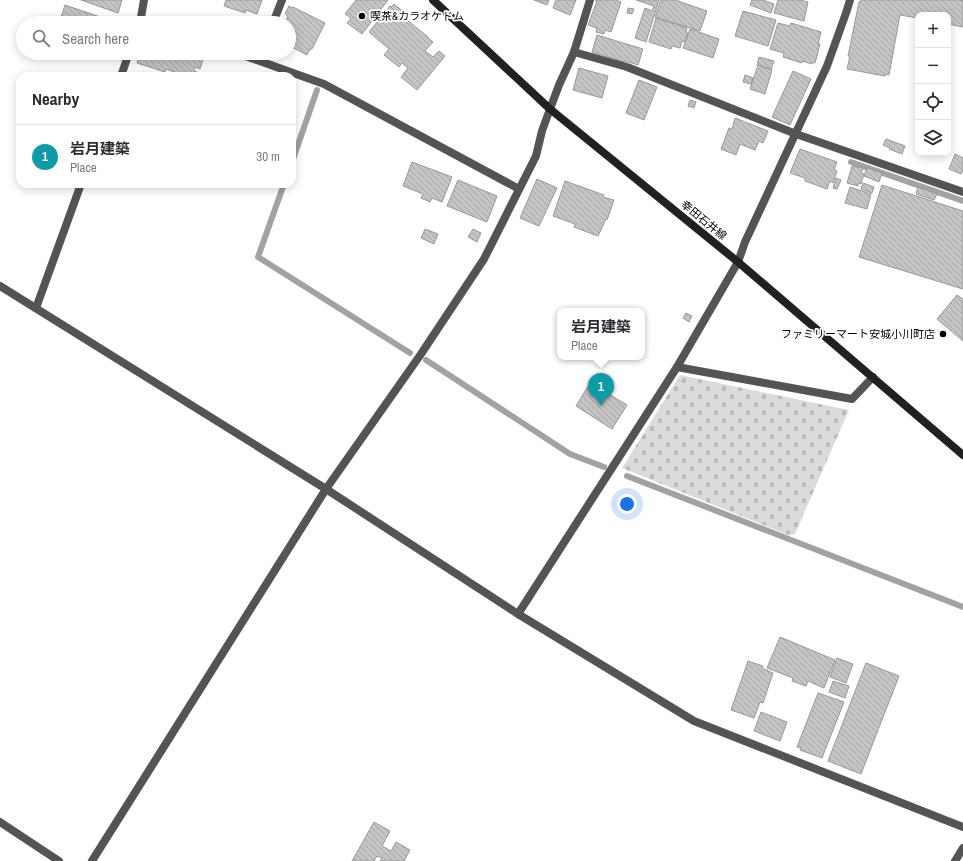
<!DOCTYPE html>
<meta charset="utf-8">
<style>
:root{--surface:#fff;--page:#f7f7f7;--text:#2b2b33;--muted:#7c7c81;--line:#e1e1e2;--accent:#b45309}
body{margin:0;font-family:"Archivo Narrow","Noto Sans JP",sans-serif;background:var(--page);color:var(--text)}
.controls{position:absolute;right:12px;top:12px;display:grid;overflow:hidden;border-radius:8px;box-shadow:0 2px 10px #0003}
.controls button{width:36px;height:36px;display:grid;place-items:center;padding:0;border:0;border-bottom:1px solid var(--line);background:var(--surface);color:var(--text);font:20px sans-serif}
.you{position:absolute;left:627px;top:504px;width:14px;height:14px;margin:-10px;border:3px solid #fff;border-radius:50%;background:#1a73e8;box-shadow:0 0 0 6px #1a73e833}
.badge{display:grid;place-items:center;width:26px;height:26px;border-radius:50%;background:var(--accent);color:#fff;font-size:13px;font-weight:700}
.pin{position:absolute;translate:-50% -33px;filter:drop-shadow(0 1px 2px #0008)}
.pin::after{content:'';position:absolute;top:21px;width:14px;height:12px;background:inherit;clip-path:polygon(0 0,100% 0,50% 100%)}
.popup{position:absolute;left:557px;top:308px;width:88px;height:52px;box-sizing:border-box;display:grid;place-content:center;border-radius:8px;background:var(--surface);filter:drop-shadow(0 1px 3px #0005);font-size:13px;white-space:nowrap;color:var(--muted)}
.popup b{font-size:15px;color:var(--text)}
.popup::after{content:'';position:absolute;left:50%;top:100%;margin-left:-8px;border:8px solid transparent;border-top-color:var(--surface)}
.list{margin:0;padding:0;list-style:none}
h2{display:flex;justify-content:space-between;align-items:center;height:52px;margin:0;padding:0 16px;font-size:17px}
h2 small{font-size:13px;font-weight:400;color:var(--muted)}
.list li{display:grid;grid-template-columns:26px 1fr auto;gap:12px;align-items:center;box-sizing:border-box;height:64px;padding:0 16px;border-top:1px solid var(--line)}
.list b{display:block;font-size:15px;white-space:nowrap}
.list p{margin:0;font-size:13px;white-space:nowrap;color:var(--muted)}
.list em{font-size:13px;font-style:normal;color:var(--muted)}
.icon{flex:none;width:22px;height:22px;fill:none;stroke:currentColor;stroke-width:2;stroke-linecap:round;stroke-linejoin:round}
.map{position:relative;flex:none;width:963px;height:861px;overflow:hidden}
.search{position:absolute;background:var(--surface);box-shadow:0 2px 10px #0003;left:16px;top:16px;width:280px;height:44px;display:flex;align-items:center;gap:10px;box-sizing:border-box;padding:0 14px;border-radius:22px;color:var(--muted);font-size:15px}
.panel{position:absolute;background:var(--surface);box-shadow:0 2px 10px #0003;left:16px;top:72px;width:280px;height:116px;border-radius:12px}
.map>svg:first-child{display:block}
.cemetery{fill:url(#cemetery-stones)}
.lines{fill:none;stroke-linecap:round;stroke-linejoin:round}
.stream{stroke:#a2a2a2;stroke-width:6}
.building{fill:url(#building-back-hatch);stroke:#989898}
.street{stroke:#545454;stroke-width:8}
.secondary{stroke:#212121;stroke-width:8}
.poi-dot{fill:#000;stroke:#fff;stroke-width:1.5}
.labels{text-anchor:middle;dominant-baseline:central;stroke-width:3.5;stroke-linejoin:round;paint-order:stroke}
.poi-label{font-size:11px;fill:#000;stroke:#fff;text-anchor:start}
.street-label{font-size:11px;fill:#000;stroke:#fff}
</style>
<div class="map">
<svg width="963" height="861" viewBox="0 0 963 861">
<defs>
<pattern id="cemetery-stones" width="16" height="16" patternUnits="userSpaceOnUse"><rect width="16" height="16" fill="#dbdbdb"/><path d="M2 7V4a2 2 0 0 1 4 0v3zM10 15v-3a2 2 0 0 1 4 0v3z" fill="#bababa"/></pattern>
<pattern id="building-back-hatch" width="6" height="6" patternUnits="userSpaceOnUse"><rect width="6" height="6" fill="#c4c4c4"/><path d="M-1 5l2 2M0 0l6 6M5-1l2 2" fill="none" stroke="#a7a7a7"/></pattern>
</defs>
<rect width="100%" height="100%" fill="#fff"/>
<polygon class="cemetery" points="680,375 849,410 795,534 788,535 622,468"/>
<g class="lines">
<g class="stream">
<polyline points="292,162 317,90"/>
<polyline points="851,162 963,201"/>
<polyline points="284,184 258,257 410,353"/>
<polyline points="426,360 570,454 604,467"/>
<polyline points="627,476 963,607"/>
</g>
</g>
<g class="building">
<polygon points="81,0 122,0 118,13"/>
<polygon points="226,0 262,0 257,14 246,10 245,13 224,6"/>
<polygon points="356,0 388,0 362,34 347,23 351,18 345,14"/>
<polygon points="534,0 549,0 547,5"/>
<polygon points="556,0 576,0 570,15 553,8"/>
<polygon points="595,0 616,0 621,2 611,32 605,30 604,34 596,32 597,28 588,25 597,1"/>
<polygon points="636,0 659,0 646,42 635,38 645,8 652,11 654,6"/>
<polygon points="661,0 678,0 678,1 707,11 700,31 655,17"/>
<polygon points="752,0 763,0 774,4 771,13 750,5"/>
<polygon points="778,0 800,0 808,2 804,21 774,13"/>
<polygon points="861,0 963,0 963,27 948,24 948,15 918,15 918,18 900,15 889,75 885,74 885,76 847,69 850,56 848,56 859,2 860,2"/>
<polygon points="394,4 405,13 402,16 428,37 428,38 433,42 425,51 433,57 439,51 445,56 417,90 401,77 408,68 402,63 399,67 384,55 389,49 369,32 390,6 391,7"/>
<polygon points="65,5 109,20 108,23 59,23"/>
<polygon points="289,6 292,8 293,7 325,23 312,49 310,49 307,55 292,47 291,50 289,49 289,23 285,23 288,16 285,14"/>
<polygon points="628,8 634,9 632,14 627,13"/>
<polygon points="743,11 776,20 768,46 735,36"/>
<polygon points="656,18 687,28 686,33 688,33 685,42 682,41 680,48 672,46 671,49 649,42"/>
<polygon points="778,23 790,26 791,23 821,32 818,44 820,44 815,63 813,62 812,64 802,61 802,63 783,57 784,53 770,49"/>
<polygon points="690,29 719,39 713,58 683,48"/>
<polygon points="597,35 643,49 638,65 625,61 624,62 592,52"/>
<polygon points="103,53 114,53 113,57"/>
<polygon points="140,53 196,53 204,56 200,69 195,67 194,71 207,76 186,76 166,69 165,72 137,63"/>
<polygon points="759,57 774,61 771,69 757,65"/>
<polygon points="758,65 772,70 765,94 750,89"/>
<polygon points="579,68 608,76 602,98 573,90"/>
<polygon points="793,71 811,79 790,125 772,117"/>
<polygon points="745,75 753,78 751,84 743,82"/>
<polygon points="639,80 657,87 644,120 626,113"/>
<polygon points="690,100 696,102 694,108 688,106"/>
<polygon points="735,118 768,131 763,143 759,141 755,150 740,144 736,155 721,149 729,128 732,129"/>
<polygon points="886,139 905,146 902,154 889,149 890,148 883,145"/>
<polygon points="800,149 837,162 834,170 837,171 833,183 830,181 827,189 805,181 805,178 790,173"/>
<polygon points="955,154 963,158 963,170 961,174 949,169"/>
<polygon points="412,162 452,177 442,202 432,198 430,202 421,198 423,194 403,186"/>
<polygon points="852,166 863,168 861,173 864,174 861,184 858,183 858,186 847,183"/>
<polygon points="867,168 882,173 879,182 864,176"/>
<polygon points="836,178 841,180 837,189 833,188"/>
<polygon points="537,179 557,188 539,226 520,218"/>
<polygon points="458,180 497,196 487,222 447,206"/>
<polygon points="565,181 604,195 603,197 614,200 607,220 606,219 598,236 574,227 575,224 553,216"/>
<polygon points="863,183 874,187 872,193 861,189"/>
<polygon points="882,185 963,211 963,289 859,257"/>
<polygon points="850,187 871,194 867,209 845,203"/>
<polygon points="918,187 937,194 934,200 916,194"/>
<polygon points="425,229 438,234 434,244 421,238"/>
<polygon points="473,229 481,233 477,242 468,237"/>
<polygon points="957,295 963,299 963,341 937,319"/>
<polygon points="686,313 692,316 689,322 683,318"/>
<polygon points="590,383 627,405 612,429 576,406"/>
<polygon points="780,637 835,660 824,688 808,681 806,686 792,681 793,678 767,668"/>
<polygon points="837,658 853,664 846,683 830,677"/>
<polygon points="748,661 763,666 762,668 773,673 763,703 760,702 754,718 731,710"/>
<polygon points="866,663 899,676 861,774 828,761"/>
<polygon points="833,681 849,686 845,698 829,692"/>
<polygon points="818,693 844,702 822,758 800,750 801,748 797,747"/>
<polygon points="761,712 787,722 780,741 754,731"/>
<polygon points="374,822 390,831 382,846 391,851 396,842 410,850 404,861 380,861 382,858 377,856 374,861 352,861"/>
</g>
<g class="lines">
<g class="street">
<polyline points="141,20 150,23"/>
<polyline points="140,23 144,0"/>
<polyline points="273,23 282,0"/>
<polyline points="574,52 627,67 796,134 963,192"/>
<polyline points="237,53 324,84 519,189"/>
<polyline points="121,76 129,53"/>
<polyline points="0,286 326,489 518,614 694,721 963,827"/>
<polyline points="36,308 81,184"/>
<polyline points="677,367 852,399 873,377"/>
<polyline points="518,614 677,367 738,262 745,242 827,66 846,13 850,0"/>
<polyline points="0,822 59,861"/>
<polyline points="92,861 326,489 421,354 484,259 536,156 542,131 550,109 559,85 574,52 590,0"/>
<polyline points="955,861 963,848"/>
</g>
<polyline class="secondary" points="433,0 550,109 738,262 963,455"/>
</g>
<g class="poi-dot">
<circle cx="362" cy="16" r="4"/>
<circle cx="943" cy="334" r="4"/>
</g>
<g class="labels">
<g class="poi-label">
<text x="370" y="16">喫茶&amp;カラオケドム</text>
<text x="935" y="334" text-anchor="end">ファミリーマート安城小川町店</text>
</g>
<g class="street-label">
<text transform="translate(704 220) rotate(39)">幸田石井線</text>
</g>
</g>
</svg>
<div class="controls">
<button>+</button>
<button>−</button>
<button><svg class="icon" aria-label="locate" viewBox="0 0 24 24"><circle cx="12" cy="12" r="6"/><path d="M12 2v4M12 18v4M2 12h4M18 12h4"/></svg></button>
<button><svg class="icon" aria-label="layers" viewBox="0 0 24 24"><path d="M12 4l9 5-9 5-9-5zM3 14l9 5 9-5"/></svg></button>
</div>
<div class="you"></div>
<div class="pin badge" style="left:601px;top:406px;background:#0f9aa8">1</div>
<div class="popup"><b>岩月建築</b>Place</div>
<div class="search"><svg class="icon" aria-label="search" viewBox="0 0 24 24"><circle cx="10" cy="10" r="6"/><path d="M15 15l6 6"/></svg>Search here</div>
<section class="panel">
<h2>Nearby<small></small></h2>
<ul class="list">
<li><span class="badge" style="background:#0f9aa8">1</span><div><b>岩月建築</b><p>Place</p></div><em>30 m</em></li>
</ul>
</section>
</div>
